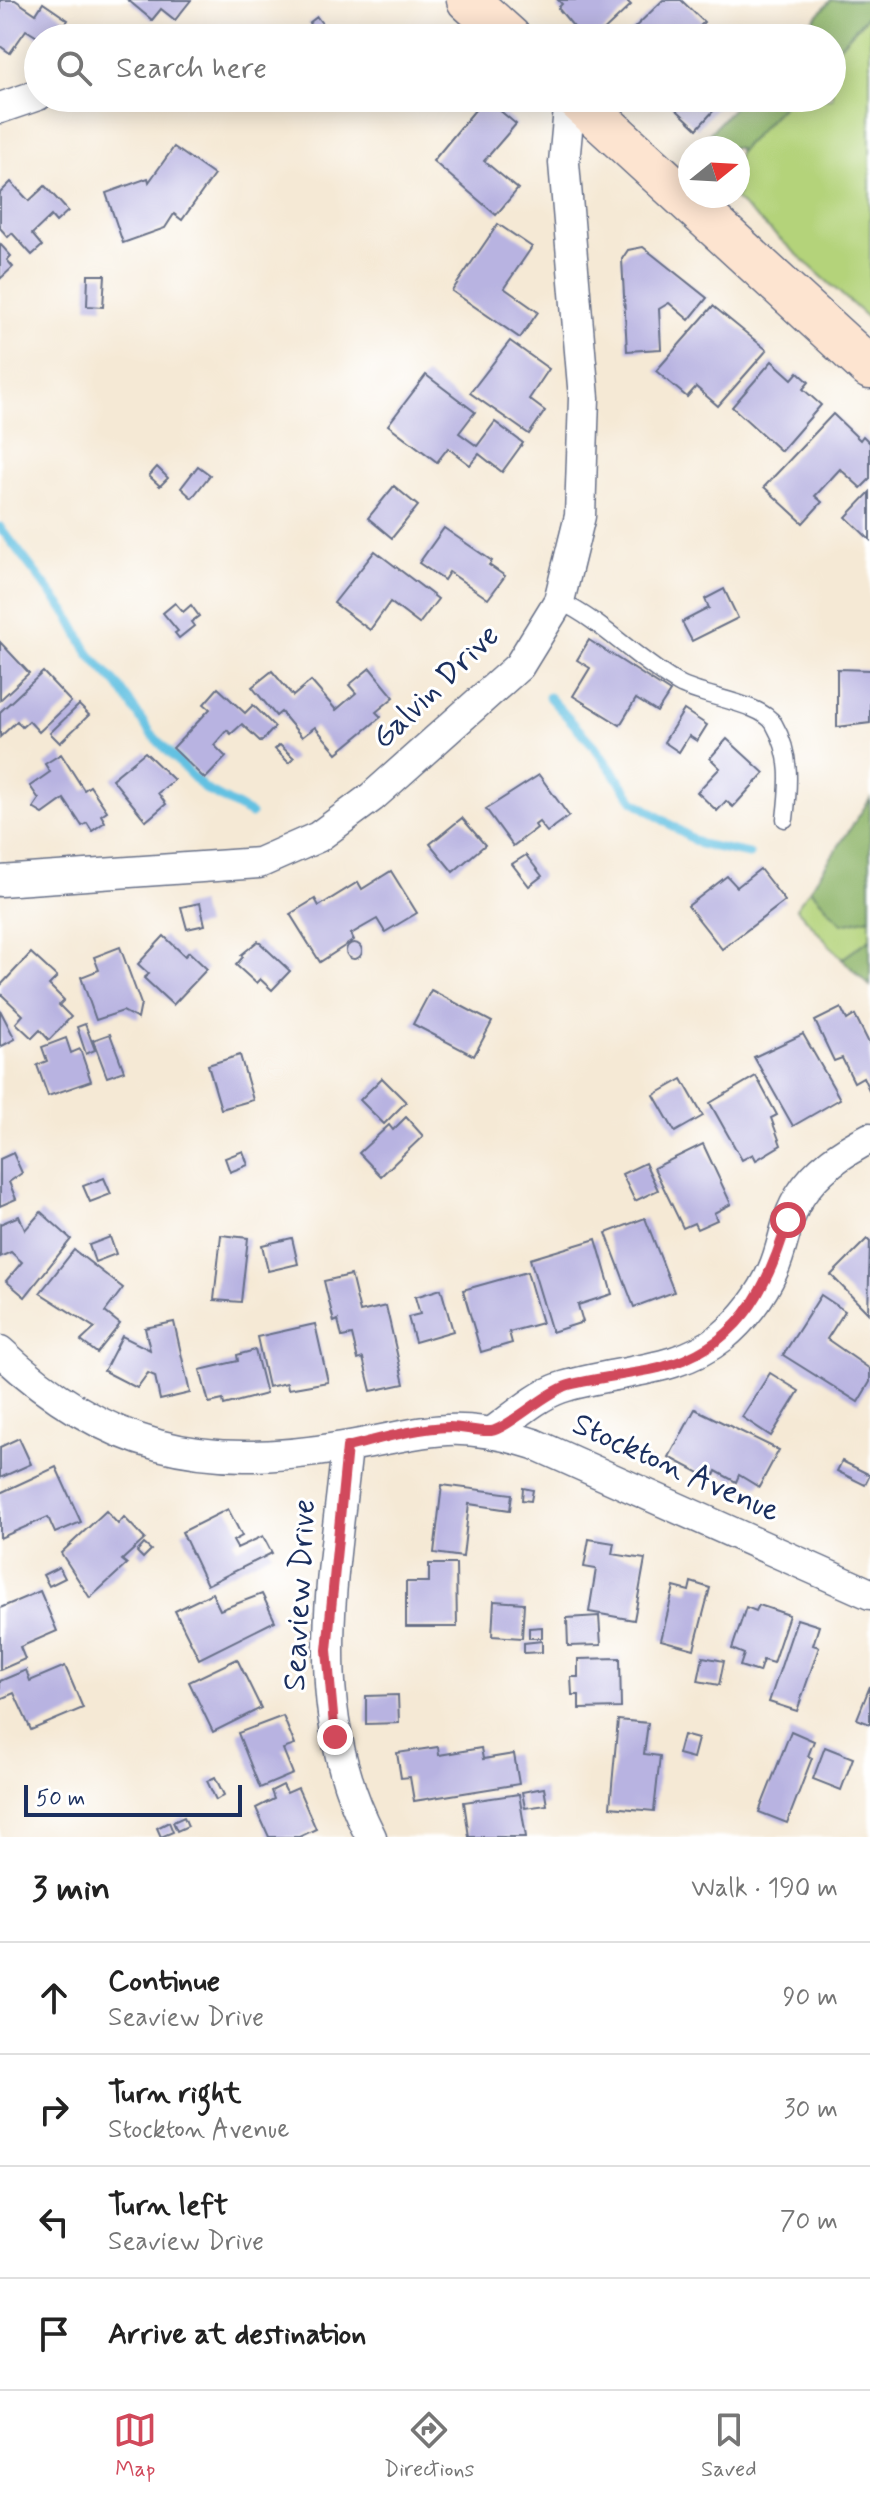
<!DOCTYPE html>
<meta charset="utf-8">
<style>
:root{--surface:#fff;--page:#f6f6f6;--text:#222;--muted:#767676;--line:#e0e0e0;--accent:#d1495b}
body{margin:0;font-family:Mynerve,sans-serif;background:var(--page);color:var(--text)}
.compass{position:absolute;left:678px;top:136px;width:72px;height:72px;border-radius:50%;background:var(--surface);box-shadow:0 4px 20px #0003;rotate:72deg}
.scale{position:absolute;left:24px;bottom:20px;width:218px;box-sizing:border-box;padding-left:8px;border:4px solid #1b2f5e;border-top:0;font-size:22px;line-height:28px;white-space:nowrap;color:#1b2f5e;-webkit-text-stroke:6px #fff;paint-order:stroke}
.stop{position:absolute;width:24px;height:24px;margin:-18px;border:6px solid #d1495b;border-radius:50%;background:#fff}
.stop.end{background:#d1495b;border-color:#fff;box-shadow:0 2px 8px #0008}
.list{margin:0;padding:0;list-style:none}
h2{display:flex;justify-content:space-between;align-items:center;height:104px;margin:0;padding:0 32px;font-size:34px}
h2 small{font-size:26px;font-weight:400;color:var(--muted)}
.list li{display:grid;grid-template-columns:52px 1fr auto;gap:24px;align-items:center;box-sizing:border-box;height:112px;padding:0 32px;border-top:2px solid var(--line)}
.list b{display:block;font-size:30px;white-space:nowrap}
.list p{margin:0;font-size:26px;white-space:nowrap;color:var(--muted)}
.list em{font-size:26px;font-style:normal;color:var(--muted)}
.icon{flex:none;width:44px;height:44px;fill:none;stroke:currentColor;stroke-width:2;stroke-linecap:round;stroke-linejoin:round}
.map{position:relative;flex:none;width:870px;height:1837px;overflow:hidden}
.search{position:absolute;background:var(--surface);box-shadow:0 4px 20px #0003;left:24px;right:24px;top:24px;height:88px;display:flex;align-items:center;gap:20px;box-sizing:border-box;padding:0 28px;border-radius:44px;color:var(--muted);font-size:30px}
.sheet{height:552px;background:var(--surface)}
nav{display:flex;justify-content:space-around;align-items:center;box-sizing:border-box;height:112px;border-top:2px solid var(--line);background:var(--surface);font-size:22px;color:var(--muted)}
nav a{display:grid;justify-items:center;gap:4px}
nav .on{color:var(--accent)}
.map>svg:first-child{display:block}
.green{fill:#b4d37a;stroke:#68816c;stroke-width:2}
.forest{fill:#8fb56a;stroke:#557264;stroke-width:2}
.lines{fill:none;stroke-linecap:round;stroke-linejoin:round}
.stream{stroke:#64c1e2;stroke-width:9}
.building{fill:#b8b3e1}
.lane-casing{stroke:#677088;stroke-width:19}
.street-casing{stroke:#677088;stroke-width:33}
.secondary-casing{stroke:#677088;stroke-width:45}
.lane{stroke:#fff;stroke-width:16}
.street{stroke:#fff;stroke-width:30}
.secondary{stroke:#fde4d0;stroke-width:42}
.route{stroke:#d1495b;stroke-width:10}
.labels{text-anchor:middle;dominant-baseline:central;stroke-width:6;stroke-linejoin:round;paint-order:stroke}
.street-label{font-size:32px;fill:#1b2f5e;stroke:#fff}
</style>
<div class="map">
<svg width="870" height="1837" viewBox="0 0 870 1837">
<rect width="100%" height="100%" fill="#fff"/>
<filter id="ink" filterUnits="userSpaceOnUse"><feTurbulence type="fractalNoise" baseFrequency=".0125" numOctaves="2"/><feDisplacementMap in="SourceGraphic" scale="16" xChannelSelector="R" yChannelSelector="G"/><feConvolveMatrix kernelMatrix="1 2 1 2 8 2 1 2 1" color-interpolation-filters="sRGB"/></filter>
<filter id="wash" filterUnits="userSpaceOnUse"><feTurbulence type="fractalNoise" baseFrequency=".006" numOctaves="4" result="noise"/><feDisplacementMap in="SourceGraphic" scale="32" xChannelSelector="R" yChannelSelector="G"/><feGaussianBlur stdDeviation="1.8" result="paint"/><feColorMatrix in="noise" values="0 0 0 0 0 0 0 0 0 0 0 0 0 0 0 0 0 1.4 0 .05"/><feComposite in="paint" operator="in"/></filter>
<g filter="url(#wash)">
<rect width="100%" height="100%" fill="#f5e9d5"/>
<g class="green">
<polygon points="870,14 870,320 732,196 738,196 738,153 790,98 832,98 832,54"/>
<polygon points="810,889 842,924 870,918 870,939 842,959 796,908"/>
</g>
<g class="forest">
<polygon points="831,0 870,0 870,13 832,54 832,38 797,38"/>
<polygon points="742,98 790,98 738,153 738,148 696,148"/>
<polygon points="870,799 870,918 842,924 810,889"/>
<polygon points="870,939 870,986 842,959"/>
</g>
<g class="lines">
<g class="stream">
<polyline points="0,527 68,615 89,654 118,685 151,734 205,789 251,814"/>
<polyline points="549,697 594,746 634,801 700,844 749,854"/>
</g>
</g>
<g id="blocks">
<g class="building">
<polygon points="0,0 15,0 36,14 43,3 68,20 56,38 39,38 26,30 10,53 0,46"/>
<polygon points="128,0 191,0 175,20 161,9 152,20"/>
<polygon points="558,0 626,0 631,5 596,38 583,38 558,8 562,4"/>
<polygon points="663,0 681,0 704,22 689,38 624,38"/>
<polygon points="317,17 333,38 320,38 309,23"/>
<polygon points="485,98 516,124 484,161 518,189 496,215 433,161"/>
<polygon points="664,98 725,98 697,129"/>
<polygon points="174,147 214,175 182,220 174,214 165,228 123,243 106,193 148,178 149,182"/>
<polygon points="11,182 29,201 45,186 68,211 56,222 51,216 32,234 42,246 32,255 12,233 8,237 0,228 0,193"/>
<polygon points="498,224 532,247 504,288 538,312 520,338 452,291"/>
<polygon points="0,244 11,256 7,260 13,267 0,279"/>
<polygon points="643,247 707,298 689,320 669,303 659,309 661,349 627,351 622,259 628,250"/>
<polygon points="88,275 105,275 103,307 87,306"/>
<polygon points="713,306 767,350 718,406 696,387 687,397 656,371"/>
<polygon points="510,341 549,369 529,399 545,411 529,434 470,393"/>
<polygon points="772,361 792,379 798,372 809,382 803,389 821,405 781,451 732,407"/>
<polygon points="426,375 475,412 459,433 477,446 495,422 523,443 502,472 479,454 470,465 448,448 437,462 388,425"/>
<polygon points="833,414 860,440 863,436 870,443 870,479 861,488 840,469 815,496 822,502 803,523 764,487"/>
<polygon points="198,466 210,475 192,498 181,488"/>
<polygon points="157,467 168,478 160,486 149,476"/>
<polygon points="394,486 418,506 392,538 368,518"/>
<polygon points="870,492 870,540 846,517"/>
<polygon points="444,528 492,561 489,565 505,576 488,599 449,572 444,580 419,563"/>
<polygon points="375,551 438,599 419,624 390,602 370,630 334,603"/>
<polygon points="724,589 738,618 692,641 682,622 709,608 705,599"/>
<polygon points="175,603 183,612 191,605 199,616 191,622 194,626 179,638 175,633 178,631 163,613"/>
<polygon points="589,640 670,692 657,712 636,699 620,725 573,696 590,668 577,660"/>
<polygon points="0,642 29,673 0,700"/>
<polygon points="370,668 394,697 376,712 381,717 337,753 315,727 302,737 281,712 276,716 252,687 272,671 293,696 311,681 336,710 356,693 349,685"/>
<polygon points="837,669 870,670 870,723 837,727"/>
<polygon points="43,672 71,702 39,732 29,721 22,727 17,721 0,737 0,712"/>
<polygon points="218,688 245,713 253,705 275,727 261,742 242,724 231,734 227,730 214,745 226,757 205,779 173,748 210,709 204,704"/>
<polygon points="79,705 89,715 60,743 50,733"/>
<polygon points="684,710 707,725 697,741 689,736 679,752 664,742"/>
<polygon points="727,739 764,773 733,807 726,801 717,811 697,792 720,768 710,758"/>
<polygon points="280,745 294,758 289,763 275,749"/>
<polygon points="145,752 174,780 158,793 166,804 146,821 112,779"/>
<polygon points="61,754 84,790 90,786 107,811 101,815 105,822 92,831 87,823 82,826 64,799 43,814 33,808 39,799 30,786 50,772 45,764"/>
<polygon points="539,775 569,816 547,832 539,822 535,825 537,828 513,846 486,809"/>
<polygon points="462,818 485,845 453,872 430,844"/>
<polygon points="526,855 542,876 529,886 512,864"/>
<polygon points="760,869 785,901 722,949 688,906 727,876 737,887"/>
<polygon points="391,871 417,913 385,932 377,919 351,934 354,940 320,962 290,914 315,899 319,906 358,882 362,889"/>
<polygon points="200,903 205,925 187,929 181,907"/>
<polygon points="164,936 185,956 189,952 207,969 173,1005 144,978 149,974 138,964"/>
<polygon points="258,941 290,971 272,990 260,979 256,983 236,965 243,957 241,955"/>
<circle cx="354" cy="951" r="8"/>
<polygon points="120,947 141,1004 138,1019 123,1011 96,1020 81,977 99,970 94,957"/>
<polygon points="31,953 57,977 49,985 64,1000 59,1005 71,1017 49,1040 40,1030 32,1038 16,1023 23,1015 0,993 0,986"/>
<polygon points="431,990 492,1022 474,1056 413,1024"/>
<polygon points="841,1008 847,1020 855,1015 870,1045 870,1092 863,1077 854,1082 842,1058 834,1061 815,1021"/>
<polygon points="0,1010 15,1039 0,1047"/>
<polygon points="85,1024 95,1050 86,1054 77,1027"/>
<polygon points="110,1034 124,1071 107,1077 93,1040"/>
<polygon points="803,1034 840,1099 793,1126 754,1057"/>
<polygon points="66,1038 71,1053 80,1049 91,1081 48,1096 37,1065 47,1061 42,1047"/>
<polygon points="240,1055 253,1100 221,1109 208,1065"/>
<polygon points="756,1076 777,1115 771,1118 781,1145 756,1160 753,1154 742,1160 710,1103"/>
<polygon points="382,1078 406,1102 384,1124 360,1100"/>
<polygon points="682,1079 703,1116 675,1132 654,1095"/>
<polygon points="406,1117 423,1136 381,1176 359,1153 389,1125 393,1130"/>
<polygon points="703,1144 731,1204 714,1213 717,1220 697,1229 694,1223 683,1228 654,1168"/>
<polygon points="243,1151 248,1165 230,1172 225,1158"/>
<polygon points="13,1153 22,1173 9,1182 16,1199 0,1206 0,1159"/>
<polygon points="645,1163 658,1190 635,1201 622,1174"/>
<polygon points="104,1178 111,1194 90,1202 83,1186"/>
<polygon points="41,1212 71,1239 25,1297 6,1281 22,1262 11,1252 0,1257 0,1224 19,1216 25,1230"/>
<polygon points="645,1218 674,1292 634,1307 606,1233"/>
<polygon points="221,1235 248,1238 241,1302 214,1300"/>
<polygon points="110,1237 116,1254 95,1262 89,1245"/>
<polygon points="292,1238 298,1264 268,1271 262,1245"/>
<polygon points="596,1239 612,1294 578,1305 583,1322 552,1332 530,1259"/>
<polygon points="867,1239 870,1242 868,1313 831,1275"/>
<polygon points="74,1250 123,1288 105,1312 120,1324 97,1353 81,1341 95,1328 40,1293"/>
<polygon points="527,1272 542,1323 509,1332 512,1343 481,1352 463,1290"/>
<polygon points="351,1275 360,1312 386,1306 404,1384 371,1391 363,1358 358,1360 352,1335 342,1337 338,1320 334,1322 324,1281"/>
<polygon points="441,1289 453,1331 415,1342 408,1317 420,1314 415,1297"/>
<polygon points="821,1295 845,1311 827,1339 870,1369 870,1382 858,1402 783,1355"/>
<polygon points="174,1322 190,1393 160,1400 155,1376 148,1373 137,1388 104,1371 122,1336 150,1350 145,1328"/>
<polygon points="315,1324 328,1382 288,1389 287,1383 268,1387 257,1337"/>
<polygon points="255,1350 266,1394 224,1405 223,1400 209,1403 200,1370 238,1361 237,1355"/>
<polygon points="770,1373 799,1391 771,1436 742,1417"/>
<polygon points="695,1409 779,1450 759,1487 739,1475 736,1482 716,1471 714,1476 705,1471 703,1475 669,1457"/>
<polygon points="19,1438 31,1464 0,1478 0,1447"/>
<polygon points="842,1461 870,1475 865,1485 837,1471"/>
<polygon points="56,1467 81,1522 55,1533 48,1517 0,1538 0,1493"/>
<polygon points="442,1485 512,1494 510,1510 469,1504 463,1557 434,1553"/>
<polygon points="523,1488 533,1490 531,1501 522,1500"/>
<polygon points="228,1509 242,1536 233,1541 237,1548 263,1536 272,1553 207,1585 182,1532"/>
<polygon points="106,1511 118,1524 124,1517 145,1539 122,1560 127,1564 90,1598 61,1553"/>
<polygon points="589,1539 614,1543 612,1554 645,1559 634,1620 589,1612 596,1569 584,1567"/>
<polygon points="144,1544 151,1550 143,1558 137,1552"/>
<polygon points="429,1564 456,1564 457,1627 406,1627 406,1582 429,1582"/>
<polygon points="59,1567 65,1578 49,1586 43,1575"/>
<polygon points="691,1582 710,1588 694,1649 661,1640 674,1587 689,1591"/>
<polygon points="40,1591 57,1631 20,1647 25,1659 0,1670 0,1608"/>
<polygon points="212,1593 220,1610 262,1594 275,1621 199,1659 175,1611"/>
<polygon points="494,1601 524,1603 522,1638 492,1636"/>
<polygon points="759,1605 789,1615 773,1663 763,1660 759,1672 740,1666 744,1654 732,1649 746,1607 756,1611"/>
<polygon points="599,1616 601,1645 568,1646 567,1618"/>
<polygon points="797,1619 819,1626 813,1645 819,1647 797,1711 769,1702"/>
<polygon points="542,1627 542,1638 529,1638 529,1628"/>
<polygon points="542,1641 542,1652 524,1653 524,1643"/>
<polygon points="703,1657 724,1661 719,1685 698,1681"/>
<polygon points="620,1658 621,1708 579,1709 579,1695 572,1695 571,1677 578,1677 578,1659"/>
<polygon points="237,1659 261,1708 213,1732 189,1682"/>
<polygon points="65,1666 83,1708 31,1730 14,1693 0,1699 0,1681 26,1670 30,1681"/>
<polygon points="870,1686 870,1724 857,1719"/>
<polygon points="398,1695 399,1723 366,1724 366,1696"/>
<polygon points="283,1716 295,1745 283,1749 293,1774 260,1788 238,1733"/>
<polygon points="618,1720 648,1723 644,1754 660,1756 654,1811 610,1807"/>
<polygon points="791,1731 814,1741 808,1756 812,1758 787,1823 759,1812"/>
<polygon points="683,1735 698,1739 693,1758 678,1754"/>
<polygon points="438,1747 439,1755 481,1748 483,1759 514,1754 519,1784 414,1801 410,1777 401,1778 397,1753"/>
<polygon points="825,1747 853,1758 841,1790 813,1779"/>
<polygon points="215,1777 224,1795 216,1800 207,1781"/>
<polygon points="283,1785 287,1793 298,1788 316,1829 299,1837 269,1837 256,1808 274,1799 271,1791"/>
<polygon points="544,1788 547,1805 525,1808 522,1792"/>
<polygon points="519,1794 526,1837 469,1837 464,1802"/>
<polygon points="184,1817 188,1826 177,1831 173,1822"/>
<polygon points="169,1822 173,1832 161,1837 157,1828"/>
</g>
</g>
</g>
<g filter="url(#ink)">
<use href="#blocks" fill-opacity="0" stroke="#677088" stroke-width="2"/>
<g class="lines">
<defs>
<path id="lane" d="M 559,601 C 604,622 636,660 679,684 C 702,697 762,703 774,724 C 792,755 789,785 785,819"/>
<g id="street">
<polyline points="0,108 38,95"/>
<polyline points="0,881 259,863 318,837 372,797 519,666 559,601 580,516 584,398 564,163 570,98"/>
<path d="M 0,1351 C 106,1450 202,1471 343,1447 C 424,1434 450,1417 534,1444 L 870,1594"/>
<path d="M 494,1431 C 514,1417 537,1396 560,1388 C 614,1370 676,1374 722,1337 C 743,1320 762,1295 773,1270 C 784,1246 785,1219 800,1196 C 817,1169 843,1152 870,1138"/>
<path d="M 347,1447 C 333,1583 305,1709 371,1837"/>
</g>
<g id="secondary">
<polyline points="468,0 510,38"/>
<polyline points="576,98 870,368"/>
</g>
</defs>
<use href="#lane" class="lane-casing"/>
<use href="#street" class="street-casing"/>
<use href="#secondary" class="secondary-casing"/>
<use href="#lane" class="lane"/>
<use href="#street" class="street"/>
<use href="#secondary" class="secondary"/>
</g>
</g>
<g class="lines" filter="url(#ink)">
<path class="route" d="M 335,1737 L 327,1650 L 347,1447 C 380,1439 415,1428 449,1427 C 463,1427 477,1432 491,1431 C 507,1429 546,1392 569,1385 C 599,1377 629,1375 659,1368 C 737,1348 767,1292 788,1220"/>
</g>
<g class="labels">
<g class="street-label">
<text transform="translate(436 687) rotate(-44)">Galvin Drive</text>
<text transform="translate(676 1468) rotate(24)">Stockton Avenue</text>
<text transform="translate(300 1595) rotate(-87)">Seaview Drive</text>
</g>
</g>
</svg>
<svg class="compass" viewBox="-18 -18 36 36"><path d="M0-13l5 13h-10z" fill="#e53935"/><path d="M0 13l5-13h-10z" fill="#767676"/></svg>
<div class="scale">50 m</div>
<div class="stop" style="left:788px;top:1220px"></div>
<div class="stop end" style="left:335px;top:1737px"></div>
<div class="search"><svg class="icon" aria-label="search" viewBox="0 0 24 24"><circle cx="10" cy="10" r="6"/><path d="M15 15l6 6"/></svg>Search here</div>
</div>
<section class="sheet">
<h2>3 min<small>Walk · 190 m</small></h2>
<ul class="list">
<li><svg class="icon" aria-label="ahead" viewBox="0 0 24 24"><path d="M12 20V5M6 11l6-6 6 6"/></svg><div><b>Continue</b><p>Seaview Drive</p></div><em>90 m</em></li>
<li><svg class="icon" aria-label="right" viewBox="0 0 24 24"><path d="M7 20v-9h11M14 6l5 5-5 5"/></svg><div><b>Turn right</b><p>Stockton Avenue</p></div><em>30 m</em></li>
<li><svg class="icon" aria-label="left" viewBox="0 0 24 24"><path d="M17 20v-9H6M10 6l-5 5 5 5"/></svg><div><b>Turn left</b><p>Seaview Drive</p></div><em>70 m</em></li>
<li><svg class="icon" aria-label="arrive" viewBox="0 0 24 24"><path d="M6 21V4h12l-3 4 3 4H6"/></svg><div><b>Arrive at destination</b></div></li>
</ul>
</section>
<nav>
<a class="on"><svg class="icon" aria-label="map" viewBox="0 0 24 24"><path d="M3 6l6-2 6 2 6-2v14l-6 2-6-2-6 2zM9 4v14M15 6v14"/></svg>Map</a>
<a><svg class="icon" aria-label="directions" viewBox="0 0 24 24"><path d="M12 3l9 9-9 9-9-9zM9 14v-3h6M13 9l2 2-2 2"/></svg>Directions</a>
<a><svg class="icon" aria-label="saved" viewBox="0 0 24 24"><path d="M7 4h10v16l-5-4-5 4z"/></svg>Saved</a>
</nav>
